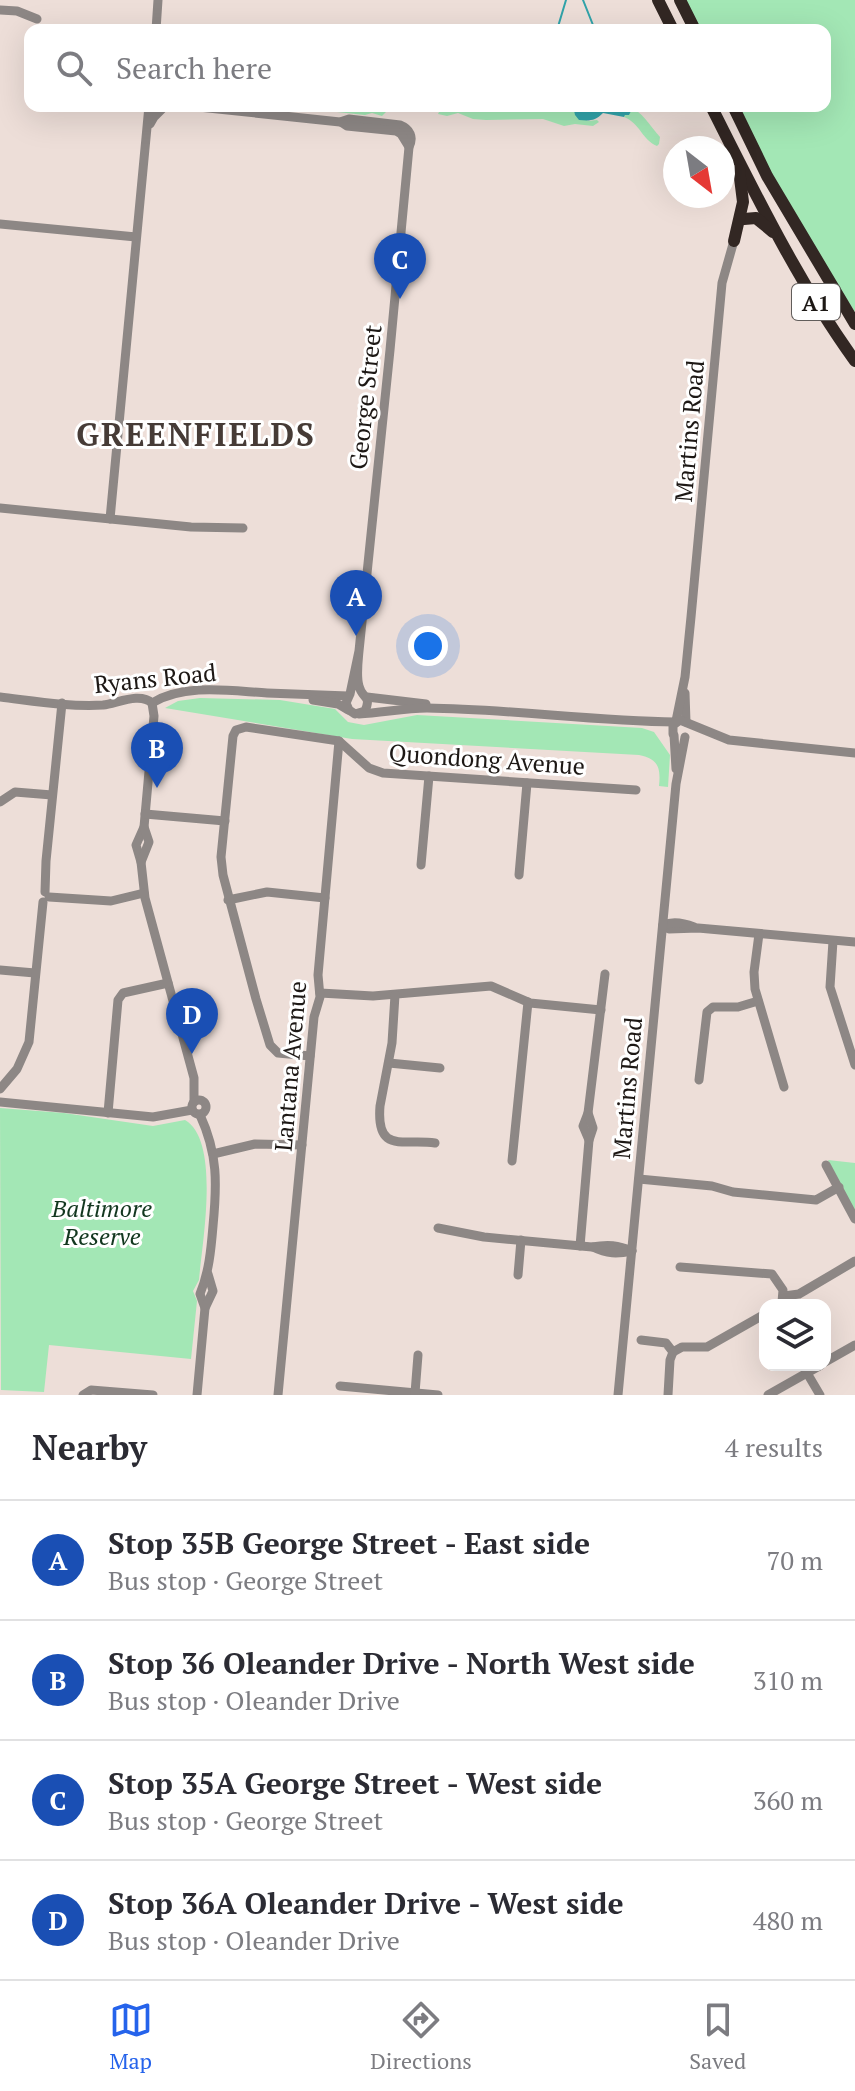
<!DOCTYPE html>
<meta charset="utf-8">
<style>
:root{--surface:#fff;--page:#f2f2f3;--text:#2b2b33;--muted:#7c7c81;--line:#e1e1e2;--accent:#2563eb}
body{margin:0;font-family:"PT Serif",serif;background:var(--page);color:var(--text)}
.controls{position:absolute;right:24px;bottom:24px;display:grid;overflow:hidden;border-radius:16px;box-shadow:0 8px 32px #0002}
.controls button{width:72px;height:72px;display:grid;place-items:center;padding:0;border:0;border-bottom:2px solid var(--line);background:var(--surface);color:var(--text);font:40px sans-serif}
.compass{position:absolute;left:663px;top:136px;width:72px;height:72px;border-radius:50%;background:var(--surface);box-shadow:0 8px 32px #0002;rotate:149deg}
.you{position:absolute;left:428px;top:646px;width:28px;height:28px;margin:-20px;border:6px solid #fff;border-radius:50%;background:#1a73e8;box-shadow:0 0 0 12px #1a73e833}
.badge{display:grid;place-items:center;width:52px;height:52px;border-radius:50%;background:var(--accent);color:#fff;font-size:26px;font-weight:700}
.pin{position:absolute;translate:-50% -66px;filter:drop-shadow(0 2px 4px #0008)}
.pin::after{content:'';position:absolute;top:42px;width:28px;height:24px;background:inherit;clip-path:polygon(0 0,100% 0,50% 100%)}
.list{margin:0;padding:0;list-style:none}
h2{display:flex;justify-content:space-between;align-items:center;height:104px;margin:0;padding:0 32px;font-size:34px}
h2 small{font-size:26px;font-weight:400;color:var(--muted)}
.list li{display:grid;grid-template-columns:52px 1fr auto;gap:24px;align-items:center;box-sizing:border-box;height:120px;padding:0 32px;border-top:2px solid var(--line)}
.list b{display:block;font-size:30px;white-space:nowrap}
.list p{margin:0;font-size:26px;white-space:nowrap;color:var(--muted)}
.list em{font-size:26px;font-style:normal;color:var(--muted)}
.icon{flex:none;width:44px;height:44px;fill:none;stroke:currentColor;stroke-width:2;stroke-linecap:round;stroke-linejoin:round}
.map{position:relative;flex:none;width:855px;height:1395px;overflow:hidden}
.search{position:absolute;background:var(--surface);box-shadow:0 8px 32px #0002;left:24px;right:24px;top:24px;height:88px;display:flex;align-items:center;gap:20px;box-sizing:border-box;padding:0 28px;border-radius:16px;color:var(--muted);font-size:30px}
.sheet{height:584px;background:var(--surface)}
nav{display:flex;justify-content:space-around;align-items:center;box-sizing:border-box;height:112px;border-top:2px solid var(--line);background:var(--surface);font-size:22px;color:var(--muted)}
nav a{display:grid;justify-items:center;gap:4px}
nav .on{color:var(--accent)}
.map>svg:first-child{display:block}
.green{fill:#a3e7b5}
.water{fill:#31a3a9}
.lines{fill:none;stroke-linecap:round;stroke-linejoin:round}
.stream{stroke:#31a3a9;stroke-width:2}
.minor{stroke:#8d8785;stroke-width:9}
.highway{stroke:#322723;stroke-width:12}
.labels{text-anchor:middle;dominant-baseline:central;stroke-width:6;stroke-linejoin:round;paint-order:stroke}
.shield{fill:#fff;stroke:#615d5b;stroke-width:2}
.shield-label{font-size:22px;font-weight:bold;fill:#1d1815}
.street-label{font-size:24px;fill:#1d1815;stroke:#fff}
.park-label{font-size:24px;font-style:italic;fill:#12371f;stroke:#fff}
.district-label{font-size:32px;font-weight:bold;letter-spacing:2px;fill:#463b36;stroke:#fff}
</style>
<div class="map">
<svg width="855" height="1395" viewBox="0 0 855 1395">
<rect width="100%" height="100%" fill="#edded8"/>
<g class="green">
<polygon points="680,0 855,0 855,312 829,273 733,106 825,106 825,30 695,30"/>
<polygon points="281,106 373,106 378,110 385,109 386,112 382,116 372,113 365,115"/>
<polygon points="447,106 573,106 573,110 588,121 597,120 599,122 593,126 575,124 564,126 543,119 486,120 473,119 458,113 447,116 438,114 440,110 444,111 449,107"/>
<path d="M 628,106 C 642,111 650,126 660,137 L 659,144 L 657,146 C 642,140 640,123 624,117 L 629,109 L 626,108 Z"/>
<path d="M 200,698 L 280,700 L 335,709 L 348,722 L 364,725 L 417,715 L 642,728 L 654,732 L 670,755 L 668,787 L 659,786 C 661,767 658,759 639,755 L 352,739 L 165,708 L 178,701 Z"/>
<path d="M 0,1108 L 64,1113 L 153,1126 L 185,1120 C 221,1141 202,1243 199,1280 L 193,1291 L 197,1301 L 191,1359 L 49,1345 L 44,1392 L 1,1390 Z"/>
<polygon points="828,1160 855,1163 855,1212"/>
</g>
<path class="water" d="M 573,106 C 591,106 616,102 631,111 L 629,115 L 625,115 L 624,117 L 603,113 C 595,121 590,121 579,120 L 575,115 Z"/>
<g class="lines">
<g class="stream">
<polyline points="583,0 595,30"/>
<polyline points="557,30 566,0"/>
</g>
<g class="minor">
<polyline points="0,10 17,11 37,19"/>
<polyline points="156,30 158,0"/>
<path d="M 189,106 L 340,122 L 349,119 L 400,125 C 410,129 414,137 409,147 L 390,350 L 359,651 C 358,662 356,676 359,686 C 362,699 372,695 365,711 L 355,714 L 349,710 L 346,703 L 350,694 L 359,651"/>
<polyline points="341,122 347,126 396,131 401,134 409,147"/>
<polyline points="150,124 154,117 162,109"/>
<polyline points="0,224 136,237"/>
<polyline points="0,508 191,527 243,528"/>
<polyline points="110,519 149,106"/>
<polyline points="685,693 686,722"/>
<path d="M 0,697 C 34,701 69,707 103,705 C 118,703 140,692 152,703 C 185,683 231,691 267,693 C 294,694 321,695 348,696"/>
<polyline points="367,697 426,704"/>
<polyline points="313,700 338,704 348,710"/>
<polyline points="152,703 154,716 144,827 136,845 141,862 145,898 194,1078 194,1102"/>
<path d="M 359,714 C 382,713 404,708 427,708 C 510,709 592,721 675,722"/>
<polyline points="676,721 685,677 691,617 722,283 735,237"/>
<polyline points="673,734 673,725 680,720 729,740 855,753"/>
<polyline points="674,735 676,769"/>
<polyline points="0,802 15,792 52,795"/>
<polyline points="145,814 225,821"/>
<polyline points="141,862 149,842 144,827"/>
<polyline points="421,865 429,776"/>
<polyline points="519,875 527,783"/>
<polyline points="45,892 46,861 62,703"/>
<polyline points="49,897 111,901 144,893"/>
<polyline points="228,900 267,892 325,898"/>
<polyline points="663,925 669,929 698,928 855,942"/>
<path d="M 663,925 C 673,921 684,923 694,927"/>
<polyline points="759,934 754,972 755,989 784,1087"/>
<polyline points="833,941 830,987 855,1065"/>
<polyline points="0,970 35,973"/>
<polyline points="320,993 373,996 491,986 530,1003 601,1010"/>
<path d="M 395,995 L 392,1043 L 380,1106 C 376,1155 404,1138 435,1143"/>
<polyline points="310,1056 278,1053 270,1045 256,999 223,875 221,857 233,736 236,730 246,727 339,741 369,768 383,773 636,790"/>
<polyline points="389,1063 440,1068"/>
<polyline points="699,1080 707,1012 713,1007 738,1007 758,1001"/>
<polyline points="0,1089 17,1069 29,1042 43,902"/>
<circle cx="199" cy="1107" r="7"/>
<polyline points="0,1102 153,1117 192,1110"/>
<polyline points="108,1113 118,1000 123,993 168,983"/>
<path d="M 200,1115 C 218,1154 217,1184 213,1226 C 211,1250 209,1272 200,1294 L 205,1308"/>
<polyline points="589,1140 583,1126 588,1113 605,974"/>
<polyline points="213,1154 255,1144 302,1145"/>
<polyline points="512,1161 528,1002"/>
<polyline points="826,1165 855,1219"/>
<polyline points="639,1179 712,1186 733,1192 816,1200 839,1187"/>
<path d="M 438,1228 L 484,1237 L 592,1247 C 608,1244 618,1245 632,1251"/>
<polyline points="580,1246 589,1140 593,1128 588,1113"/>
<path d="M 593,1247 C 607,1254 617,1254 632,1251"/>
<polyline points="680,1267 772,1274 783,1290 782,1302 778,1305"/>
<polyline points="518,1275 521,1240"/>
<polyline points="784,1296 799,1294 855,1261"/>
<polyline points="641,1340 666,1343 673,1352"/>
<polyline points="673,1352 682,1347 707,1347 765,1314"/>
<polyline points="825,1362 855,1345"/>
<polyline points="807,1373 820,1395"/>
<polyline points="340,1386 438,1395"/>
<polyline points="415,1393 418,1355"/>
<polyline points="83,1395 91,1390 153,1395"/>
<polyline points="197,1395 205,1308 213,1291 208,1274"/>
<polyline points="278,1395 314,1017 320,997 318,975 339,741"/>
<polyline points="618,1395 676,784 685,737"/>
<polyline points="668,1395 670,1360 673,1352"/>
<polyline points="768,1395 821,1365"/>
</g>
<g class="highway">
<polyline points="658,0 673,30"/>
<polyline points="680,0 695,30"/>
<path d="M 711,106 C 755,193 798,282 855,361"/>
<polyline points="733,106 767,176 855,324"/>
<polyline points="744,219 756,218 773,232"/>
<polyline points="734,241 743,202 739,170"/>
</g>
</g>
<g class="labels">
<rect class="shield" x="792" y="284" width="48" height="36" rx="6"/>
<g class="shield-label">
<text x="816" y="302">A1</text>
</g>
<g class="street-label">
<text transform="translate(365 397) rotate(-84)">George Street</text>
<text transform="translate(689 431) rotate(-85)">Martins Road</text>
<text transform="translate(155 678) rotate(-6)">Ryans Road</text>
<text transform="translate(487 759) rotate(4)">Quondong Avenue</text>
<text transform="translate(290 1066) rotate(-85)">Lantana Avenue</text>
<text transform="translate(627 1088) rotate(-85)">Martins Road</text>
</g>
<g class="park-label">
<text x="102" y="1208">Baltimore<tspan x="102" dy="28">Reserve</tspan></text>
</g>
<g class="district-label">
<text x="196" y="434">GREENFIELDS</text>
</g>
</g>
</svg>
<div class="controls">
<button><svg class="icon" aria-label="layers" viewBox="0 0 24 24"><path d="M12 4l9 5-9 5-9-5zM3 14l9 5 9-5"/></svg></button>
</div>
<svg class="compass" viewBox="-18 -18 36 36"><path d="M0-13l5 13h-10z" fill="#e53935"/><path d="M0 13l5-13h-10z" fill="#7c7c81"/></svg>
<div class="you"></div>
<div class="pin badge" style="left:356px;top:636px;background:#1a4fb4">A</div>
<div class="pin badge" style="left:157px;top:788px;background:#1a4fb4">B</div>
<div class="pin badge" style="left:400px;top:299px;background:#1a4fb4">C</div>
<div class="pin badge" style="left:192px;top:1054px;background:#1a4fb4">D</div>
<div class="search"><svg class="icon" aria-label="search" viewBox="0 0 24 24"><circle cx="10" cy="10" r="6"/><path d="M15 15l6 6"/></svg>Search here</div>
</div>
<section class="sheet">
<h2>Nearby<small>4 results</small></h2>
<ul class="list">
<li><span class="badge" style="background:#1a4fb4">A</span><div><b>Stop 35B George Street - East side</b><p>Bus stop · George Street</p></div><em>70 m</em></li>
<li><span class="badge" style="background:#1a4fb4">B</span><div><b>Stop 36 Oleander Drive - North West side</b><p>Bus stop · Oleander Drive</p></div><em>310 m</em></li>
<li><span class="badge" style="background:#1a4fb4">C</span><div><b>Stop 35A George Street - West side</b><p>Bus stop · George Street</p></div><em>360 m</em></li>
<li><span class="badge" style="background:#1a4fb4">D</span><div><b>Stop 36A Oleander Drive - West side</b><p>Bus stop · Oleander Drive</p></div><em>480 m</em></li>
</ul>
</section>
<nav>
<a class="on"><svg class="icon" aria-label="map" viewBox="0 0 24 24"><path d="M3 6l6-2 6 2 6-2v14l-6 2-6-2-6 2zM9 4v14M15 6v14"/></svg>Map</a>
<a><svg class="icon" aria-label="directions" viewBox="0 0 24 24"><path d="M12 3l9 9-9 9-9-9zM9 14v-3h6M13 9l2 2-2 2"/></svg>Directions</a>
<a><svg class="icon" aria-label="saved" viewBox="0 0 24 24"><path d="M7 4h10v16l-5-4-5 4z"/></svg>Saved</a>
</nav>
